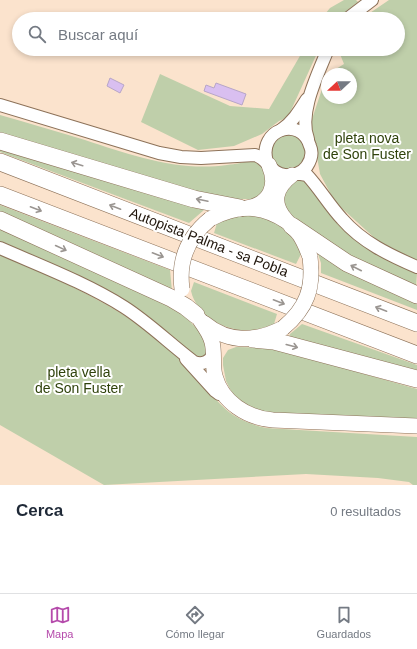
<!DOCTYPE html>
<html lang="es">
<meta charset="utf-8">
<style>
:root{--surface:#fff;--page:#f6f6f7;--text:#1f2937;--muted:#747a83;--line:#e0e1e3;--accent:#b54aab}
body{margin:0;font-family:Arial,sans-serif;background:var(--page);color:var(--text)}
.compass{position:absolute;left:321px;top:68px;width:36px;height:36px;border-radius:50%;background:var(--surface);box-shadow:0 2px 6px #0003;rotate:248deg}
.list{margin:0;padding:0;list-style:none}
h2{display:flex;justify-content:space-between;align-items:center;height:52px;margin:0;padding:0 16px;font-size:17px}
h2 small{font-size:13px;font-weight:400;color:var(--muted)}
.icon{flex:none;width:22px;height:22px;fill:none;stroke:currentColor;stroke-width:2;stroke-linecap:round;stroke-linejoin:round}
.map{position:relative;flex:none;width:417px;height:485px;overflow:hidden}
.search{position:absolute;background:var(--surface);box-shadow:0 2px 6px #0003;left:12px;right:12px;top:12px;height:44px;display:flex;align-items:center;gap:10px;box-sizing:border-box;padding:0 14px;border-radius:22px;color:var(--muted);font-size:15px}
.sheet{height:108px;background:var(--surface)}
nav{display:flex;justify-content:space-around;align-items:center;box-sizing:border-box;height:56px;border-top:1px solid var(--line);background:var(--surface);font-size:11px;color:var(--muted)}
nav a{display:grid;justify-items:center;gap:2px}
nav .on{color:var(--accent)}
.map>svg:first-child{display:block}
.green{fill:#bfcfaa}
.building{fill:#d9bff0;stroke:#b7a6c7}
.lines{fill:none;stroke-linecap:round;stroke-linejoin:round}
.minor-casing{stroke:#8d7259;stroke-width:14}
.major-casing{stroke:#8d7259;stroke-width:16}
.highway-casing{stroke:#8d7259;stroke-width:18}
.minor{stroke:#fff;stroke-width:12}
.major{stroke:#fff;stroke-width:15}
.highway{stroke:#fff;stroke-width:17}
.major-bridge-casing{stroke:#8d7259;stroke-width:16;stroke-linecap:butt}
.major-bridge{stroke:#fff;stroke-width:15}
.oneway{stroke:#9a9591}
.labels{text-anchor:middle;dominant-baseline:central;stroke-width:4;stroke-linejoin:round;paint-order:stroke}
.park-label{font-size:14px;fill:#2f420b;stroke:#fff}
.street-label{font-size:14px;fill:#1e140a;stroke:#fff}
</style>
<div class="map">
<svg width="417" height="485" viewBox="0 0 417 485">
<rect width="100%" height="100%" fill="#fbe3cd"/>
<g class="green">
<polygon points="344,0 356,0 358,2 336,19 321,19 330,8"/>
<polygon points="389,0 417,0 417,261 379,242 335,202 320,174 311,122 327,74 327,98 351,98 351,74 328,74 344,64 340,54 341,49 398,49 398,19 361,19"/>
<polygon points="304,49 319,49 288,117 279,121 262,134 234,146 198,150 141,122 160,74 230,106 269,109"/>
<path d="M 0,115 C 28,123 56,131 85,140 C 131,155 178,172 227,165 C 235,164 244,163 251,159 L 261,165 L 268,175 L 263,193 L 254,199 L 236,199 L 210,195 L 0,134 Z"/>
<circle cx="288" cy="152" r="17"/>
<polygon points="0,146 203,208 204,210 189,223 0,152"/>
<polygon points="296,180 303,180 393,262 417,273 416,287 372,268 331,246 286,211 282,196"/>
<polygon points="0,205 170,270 172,291 0,215"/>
<path d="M 251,214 C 277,223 289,226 301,254 L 296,264 L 214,233 L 217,223 L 226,218 Z"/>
<polygon points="0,227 179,310 201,333 207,342 206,356 198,358 78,277 0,242"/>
<polygon points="320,252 417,300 417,310 321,273 321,263 318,254"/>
<path d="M 0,254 C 54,278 105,299 153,335 C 168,347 184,362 197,377 C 220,404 228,419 266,428 L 417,437 L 417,485 L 413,485 L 409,482 L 378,478 L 306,474 L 104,485 L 0,425 Z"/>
<path d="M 194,282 L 277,314 L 274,324 C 267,327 260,329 253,330 C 227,333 197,317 191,291 Z"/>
<polygon points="302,324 417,365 417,374 289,337 290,334"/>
<polygon points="236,347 273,348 417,389 417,421 281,415 258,411 236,398 230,389 226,381 223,365 223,358 228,350"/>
</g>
<g class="building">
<polygon points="110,78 124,85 120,93 107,86"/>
<polygon points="216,83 246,94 242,105 204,91 206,85 214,88"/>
</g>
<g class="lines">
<defs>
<g id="minor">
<polyline points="347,19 372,0"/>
<path d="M 0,105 L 159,153 L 181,157 L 201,158 L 255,155 C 268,159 271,174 285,175 C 293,176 302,173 307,166 C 311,160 313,153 310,146 C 301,115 257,129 267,162"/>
<path d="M 281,130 C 293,122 300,110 307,99"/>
<path d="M 308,139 C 298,113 318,74 328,49"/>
<path d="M 296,174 L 301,174 L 307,175 C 320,189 329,205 342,219 C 362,242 389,255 417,267"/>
<path d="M 0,248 C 41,266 86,283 124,307 C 149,323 170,344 194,362 C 202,365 211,362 213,353"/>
<polyline points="186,359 215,391 219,394 224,393"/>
</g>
<g id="major">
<path d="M 292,175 C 275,188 271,203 286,220 C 290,225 295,229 299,234 C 304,241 307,249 310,257"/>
<path d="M 247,208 C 270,204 278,186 269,165"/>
<path d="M 210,219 C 237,205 260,204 286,221"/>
<path d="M 200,320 C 205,327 210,334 212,342 C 215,353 212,365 215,376 C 222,402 247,418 273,420 L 417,426"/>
<path d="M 204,323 C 229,344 256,342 283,328"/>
</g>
<g id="highway">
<polyline points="0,141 194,199 240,208"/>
<polyline points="0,162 417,323"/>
<polyline points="0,195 417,355"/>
<polyline points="0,220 171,298 186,307 196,315"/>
<polyline points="292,226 347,263 417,295"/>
<polyline points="253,339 274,341 417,379"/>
</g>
</defs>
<use href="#minor" class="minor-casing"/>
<use href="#major" class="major-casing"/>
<use href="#highway" class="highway-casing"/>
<use href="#minor" class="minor"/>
<use href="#major" class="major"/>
<use href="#highway" class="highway"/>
<defs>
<g id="major-bridge">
<path d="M 182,289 C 178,260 188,237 210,219"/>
<path d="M 283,328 C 307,308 314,288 310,257"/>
</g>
</defs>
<use href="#major-bridge" class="major-bridge-casing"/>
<use href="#major-bridge" class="major-bridge"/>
</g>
<defs><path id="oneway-shaft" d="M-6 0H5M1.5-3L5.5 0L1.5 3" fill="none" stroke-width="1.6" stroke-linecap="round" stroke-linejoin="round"/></defs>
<g class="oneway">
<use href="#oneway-shaft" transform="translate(77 164) rotate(-163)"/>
<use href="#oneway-shaft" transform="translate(202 200) rotate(-168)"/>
<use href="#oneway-shaft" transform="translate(115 207) rotate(-159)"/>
<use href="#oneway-shaft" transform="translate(36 209) rotate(21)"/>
<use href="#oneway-shaft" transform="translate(61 248) rotate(25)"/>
<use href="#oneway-shaft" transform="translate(158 255) rotate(21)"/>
<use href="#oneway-shaft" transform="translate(356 268) rotate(-153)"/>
<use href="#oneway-shaft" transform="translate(279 302) rotate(21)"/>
<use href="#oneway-shaft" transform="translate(381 309) rotate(-159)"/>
<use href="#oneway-shaft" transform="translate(292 346) rotate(15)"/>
</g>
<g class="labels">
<g class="park-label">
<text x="367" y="138">pleta nova<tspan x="367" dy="16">de Son Fuster</tspan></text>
<text x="79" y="372">pleta vella<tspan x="79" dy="16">de Son Fuster</tspan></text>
</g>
<g class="street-label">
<text transform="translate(209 242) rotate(21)">Autopista Palma - sa Pobla</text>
</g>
</g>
</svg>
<svg class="compass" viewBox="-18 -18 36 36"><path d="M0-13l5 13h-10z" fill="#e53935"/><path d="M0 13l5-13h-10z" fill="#747a83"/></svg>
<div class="search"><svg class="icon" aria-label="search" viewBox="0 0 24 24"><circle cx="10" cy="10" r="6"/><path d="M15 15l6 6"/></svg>Buscar aquí</div>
</div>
<section class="sheet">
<h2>Cerca<small>0 resultados</small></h2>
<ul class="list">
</ul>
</section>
<nav>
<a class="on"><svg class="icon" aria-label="map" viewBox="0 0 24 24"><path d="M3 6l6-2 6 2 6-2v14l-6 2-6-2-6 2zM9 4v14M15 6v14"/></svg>Mapa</a>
<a><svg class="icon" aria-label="directions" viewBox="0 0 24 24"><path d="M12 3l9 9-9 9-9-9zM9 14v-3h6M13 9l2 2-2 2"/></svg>Cómo llegar</a>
<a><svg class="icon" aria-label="saved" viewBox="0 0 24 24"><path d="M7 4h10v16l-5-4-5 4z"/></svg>Guardados</a>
</nav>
